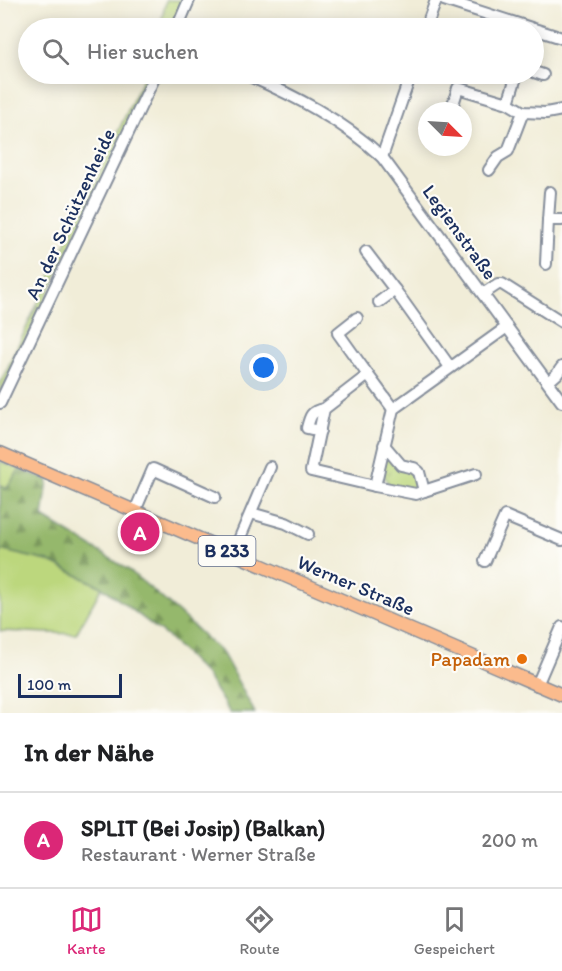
<!DOCTYPE html>
<html lang="de">
<meta charset="utf-8">
<style>
:root{--surface:#fff;--page:#f6f6f6;--text:#202124;--muted:#757577;--line:#e0e0e0;--accent:#db2777}
body{margin:0;font-family:Itim,sans-serif;background:var(--page);color:var(--text)}
.compass{position:absolute;left:418px;top:102px;width:54px;height:54px;border-radius:50%;background:var(--surface);box-shadow:0 3px 15px #0003;rotate:114deg}
.scale{position:absolute;left:18px;bottom:15px;width:104px;box-sizing:border-box;padding-left:6px;border:3px solid #1b2f5e;border-top:0;font-size:16px;line-height:21px;white-space:nowrap;color:#1b2f5e;-webkit-text-stroke:4px #fdfcf7;paint-order:stroke}
.you{position:absolute;left:264px;top:368px;width:21px;height:21px;margin:-15px;border:4px solid #fff;border-radius:50%;background:#1a73e8;box-shadow:0 0 0 9px #1a73e833}
.badge{display:grid;place-items:center;width:39px;height:39px;border-radius:50%;background:var(--accent);color:#fff;font-size:20px;font-weight:700}
.pin{position:absolute;translate:-50% -50%;border:3px solid #fff;box-shadow:0 2px 6px #0006}
.list{margin:0;padding:0;list-style:none}
h2{display:flex;justify-content:space-between;align-items:center;height:78px;margin:0;padding:0 24px;font-size:26px}
h2 small{font-size:20px;font-weight:400;color:var(--muted)}
.list li{display:grid;grid-template-columns:39px 1fr auto;gap:18px;align-items:center;box-sizing:border-box;height:96px;padding:0 24px;border-top:2px solid var(--line)}
.list b{display:block;font-size:22px;white-space:nowrap}
.list p{margin:0;font-size:20px;white-space:nowrap;color:var(--muted)}
.list em{font-size:20px;font-style:normal;color:var(--muted)}
.icon{flex:none;width:33px;height:33px;fill:none;stroke:currentColor;stroke-width:2;stroke-linecap:round;stroke-linejoin:round}
.map{position:relative;flex:none;width:562px;height:713px;overflow:hidden}
.search{position:absolute;background:var(--surface);box-shadow:0 3px 15px #0003;left:18px;right:18px;top:18px;height:66px;display:flex;align-items:center;gap:15px;box-sizing:border-box;padding:0 21px;border-radius:33px;color:var(--muted);font-size:22px}
.sheet{height:174px;background:var(--surface)}
nav{display:flex;justify-content:space-around;align-items:center;box-sizing:border-box;height:84px;border-top:2px solid var(--line);background:var(--surface);font-size:16px;color:var(--muted)}
nav a{display:grid;justify-items:center;gap:3px}
nav .on{color:var(--accent)}
.map>svg:first-child{display:block}
.grass{fill:#bcd77d;stroke:#6c836e;stroke-width:1.5}
.forest{fill:url(#forest-firs);stroke:#587465;stroke-width:1.5}
.park{fill:url(#park-tufts);stroke:#6c836e;stroke-width:1.5}
.lines{fill:none;stroke-linecap:round;stroke-linejoin:round}
.minor-casing{stroke:#868e9b;stroke-width:14}
.major-casing{stroke:#868e9b;stroke-width:15}
.minor{stroke:#fff;stroke-width:10}
.major{stroke:#fbbb8d;stroke-width:12}
.food-dot{fill:#e8710a;stroke:#fdfcf7;stroke-width:2}
.labels{text-anchor:middle;dominant-baseline:central;stroke-width:4.5;stroke-linejoin:round;paint-order:stroke}
.shield{fill:#fdfcf7;stroke:#5f6c8c;stroke-width:1.5}
.shield-label{font-size:18px;font-weight:bold;fill:#1b2f5e}
.street-label{font-size:20px;fill:#1b2f5e;stroke:#fdfcf7}
.food-label{font-size:20px;fill:#c56008;stroke:#fdfcf7;text-anchor:end}
</style>
<div class="map">
<svg width="562" height="713" viewBox="0 0 562 713">
<defs>
<pattern id="forest-firs" width="22" height="20" patternUnits="userSpaceOnUse" patternTransform="scale(1.5)"><rect width="22" height="20" fill="#95b86c"/><path d="M5 1l3.5 6h-7zM16 11l3.5 6h-7z" fill="#79965c"/></pattern>
<pattern id="park-tufts" width="24" height="20" patternUnits="userSpaceOnUse" patternTransform="scale(1.5)"><rect width="24" height="20" fill="#bcd77d"/><path d="M3 7l-1-3M5 7V3M7 7l1-3M15 17l-1-3M17 17v-4M19 17l1-3" fill="none" stroke="#a1b96e"/></pattern>
</defs>
<rect width="100%" height="100%" fill="#fdfcf7"/>
<filter id="ink" filterUnits="userSpaceOnUse"><feTurbulence type="fractalNoise" baseFrequency=".0167" numOctaves="2"/><feDisplacementMap in="SourceGraphic" scale="12" xChannelSelector="R" yChannelSelector="G"/><feConvolveMatrix kernelMatrix="1 2 1 2 8 2 1 2 1" color-interpolation-filters="sRGB"/></filter>
<filter id="wash" filterUnits="userSpaceOnUse"><feTurbulence type="fractalNoise" baseFrequency=".008" numOctaves="4" result="noise"/><feDisplacementMap in="SourceGraphic" scale="24" xChannelSelector="R" yChannelSelector="G"/><feGaussianBlur stdDeviation="1.35" result="paint"/><feColorMatrix in="noise" values="0 0 0 0 0 0 0 0 0 0 0 0 0 0 0 0 0 1.4 0 .05"/><feComposite in="paint" operator="in"/></filter>
<g filter="url(#wash)">
<rect width="100%" height="100%" fill="#f1edd8"/>
<g class="grass">
<polygon points="166,0 186,0 175,28 160,28"/>
<polygon points="145,74 152,74 0,395 0,384"/>
<polygon points="0,461 20,469 6,489 0,486"/>
<polygon points="0,550 48,561 102,587 76,634 0,631"/>
</g>
<polygon class="forest" points="20,469 48,480 43,517 129,570 178,612 223,654 255,713 230,713 206,675 169,638 102,587 48,561 0,550 0,486 6,489"/>
<polygon class="park" points="385,452 413,470 421,487 410,491 389,485 381,471"/>
</g>
<g filter="url(#ink)">
<g class="lines">
<defs>
<g id="minor">
<polyline points="444,0 531,28"/>
<polyline points="177,28 189,0"/>
<polyline points="426,28 436,0"/>
<polyline points="534,29 562,38"/>
<polyline points="534,72 543,75"/>
<path d="M 245,74 C 295,96 342,120 382,157 L 562,402"/>
<polyline points="508,103 517,74"/>
<polyline points="451,111 458,88 508,103 523,112 546,113 562,110"/>
<polyline points="382,157 411,74"/>
<polyline points="489,170 498,157 508,151 523,112"/>
<polyline points="548,220 550,192"/>
<polyline points="366,252 395,290"/>
<polyline points="546,264 548,220 562,220"/>
<polyline points="483,294 498,284 502,284 562,322"/>
<polyline points="379,302 395,290 450,367"/>
<polyline points="357,318 338,333 368,375 324,409 311,471 375,486"/>
<polyline points="368,375 393,409"/>
<polyline points="548,382 557,374 562,367"/>
<polyline points="0,403 156,74"/>
<path d="M 320,431 L 307,428 C 310,416 311,411 324,409"/>
<polyline points="384,445 401,465 414,468 419,472 424,491 416,494 375,486 393,409 507,327"/>
<polyline points="424,491 476,474"/>
<polyline points="135,511 153,469 215,497"/>
<polyline points="251,513 286,523 308,534"/>
<polyline points="233,554 270,467"/>
<polyline points="485,561 505,516 562,540"/>
<polyline points="537,685 562,627"/>
</g>
<polyline id="major" points="0,453 562,695"/>
</defs>
<use href="#minor" class="minor-casing"/>
<use href="#major" class="major-casing"/>
<use href="#minor" class="minor"/>
<use href="#major" class="major"/>
</g>
</g>
<circle class="food-dot" cx="522" cy="659" r="6"/>
<g class="labels">
<rect class="shield" x="198.5" y="536" width="57" height="30" rx="4.5"/>
<g class="shield-label">
<text x="227" y="551">B 233</text>
</g>
<g class="street-label">
<text transform="translate(70 214) rotate(-65)">An der Schützenheide</text>
<text transform="translate(460 232) rotate(54)">Legienstraße</text>
<text transform="translate(356 585) rotate(23)">Werner Straße</text>
</g>
<g class="food-label">
<text x="510" y="659">Papadam</text>
</g>
</g>
</svg>
<svg class="compass" viewBox="-18 -18 36 36"><path d="M0-13l5 13h-10z" fill="#e53935"/><path d="M0 13l5-13h-10z" fill="#757577"/></svg>
<div class="scale">100 m</div>
<div class="you"></div>
<div class="pin badge" style="left:140px;top:532px">A</div>
<div class="search"><svg class="icon" aria-label="search" viewBox="0 0 24 24"><circle cx="10" cy="10" r="6"/><path d="M15 15l6 6"/></svg>Hier suchen</div>
</div>
<section class="sheet">
<h2>In der Nähe<small></small></h2>
<ul class="list">
<li><span class="badge">A</span><div><b>SPLIT (Bei Josip) (Balkan)</b><p>Restaurant · Werner Straße</p></div><em>200 m</em></li>
</ul>
</section>
<nav>
<a class="on"><svg class="icon" aria-label="map" viewBox="0 0 24 24"><path d="M3 6l6-2 6 2 6-2v14l-6 2-6-2-6 2zM9 4v14M15 6v14"/></svg>Karte</a>
<a><svg class="icon" aria-label="directions" viewBox="0 0 24 24"><path d="M12 3l9 9-9 9-9-9zM9 14v-3h6M13 9l2 2-2 2"/></svg>Route</a>
<a><svg class="icon" aria-label="saved" viewBox="0 0 24 24"><path d="M7 4h10v16l-5-4-5 4z"/></svg>Gespeichert</a>
</nav>
